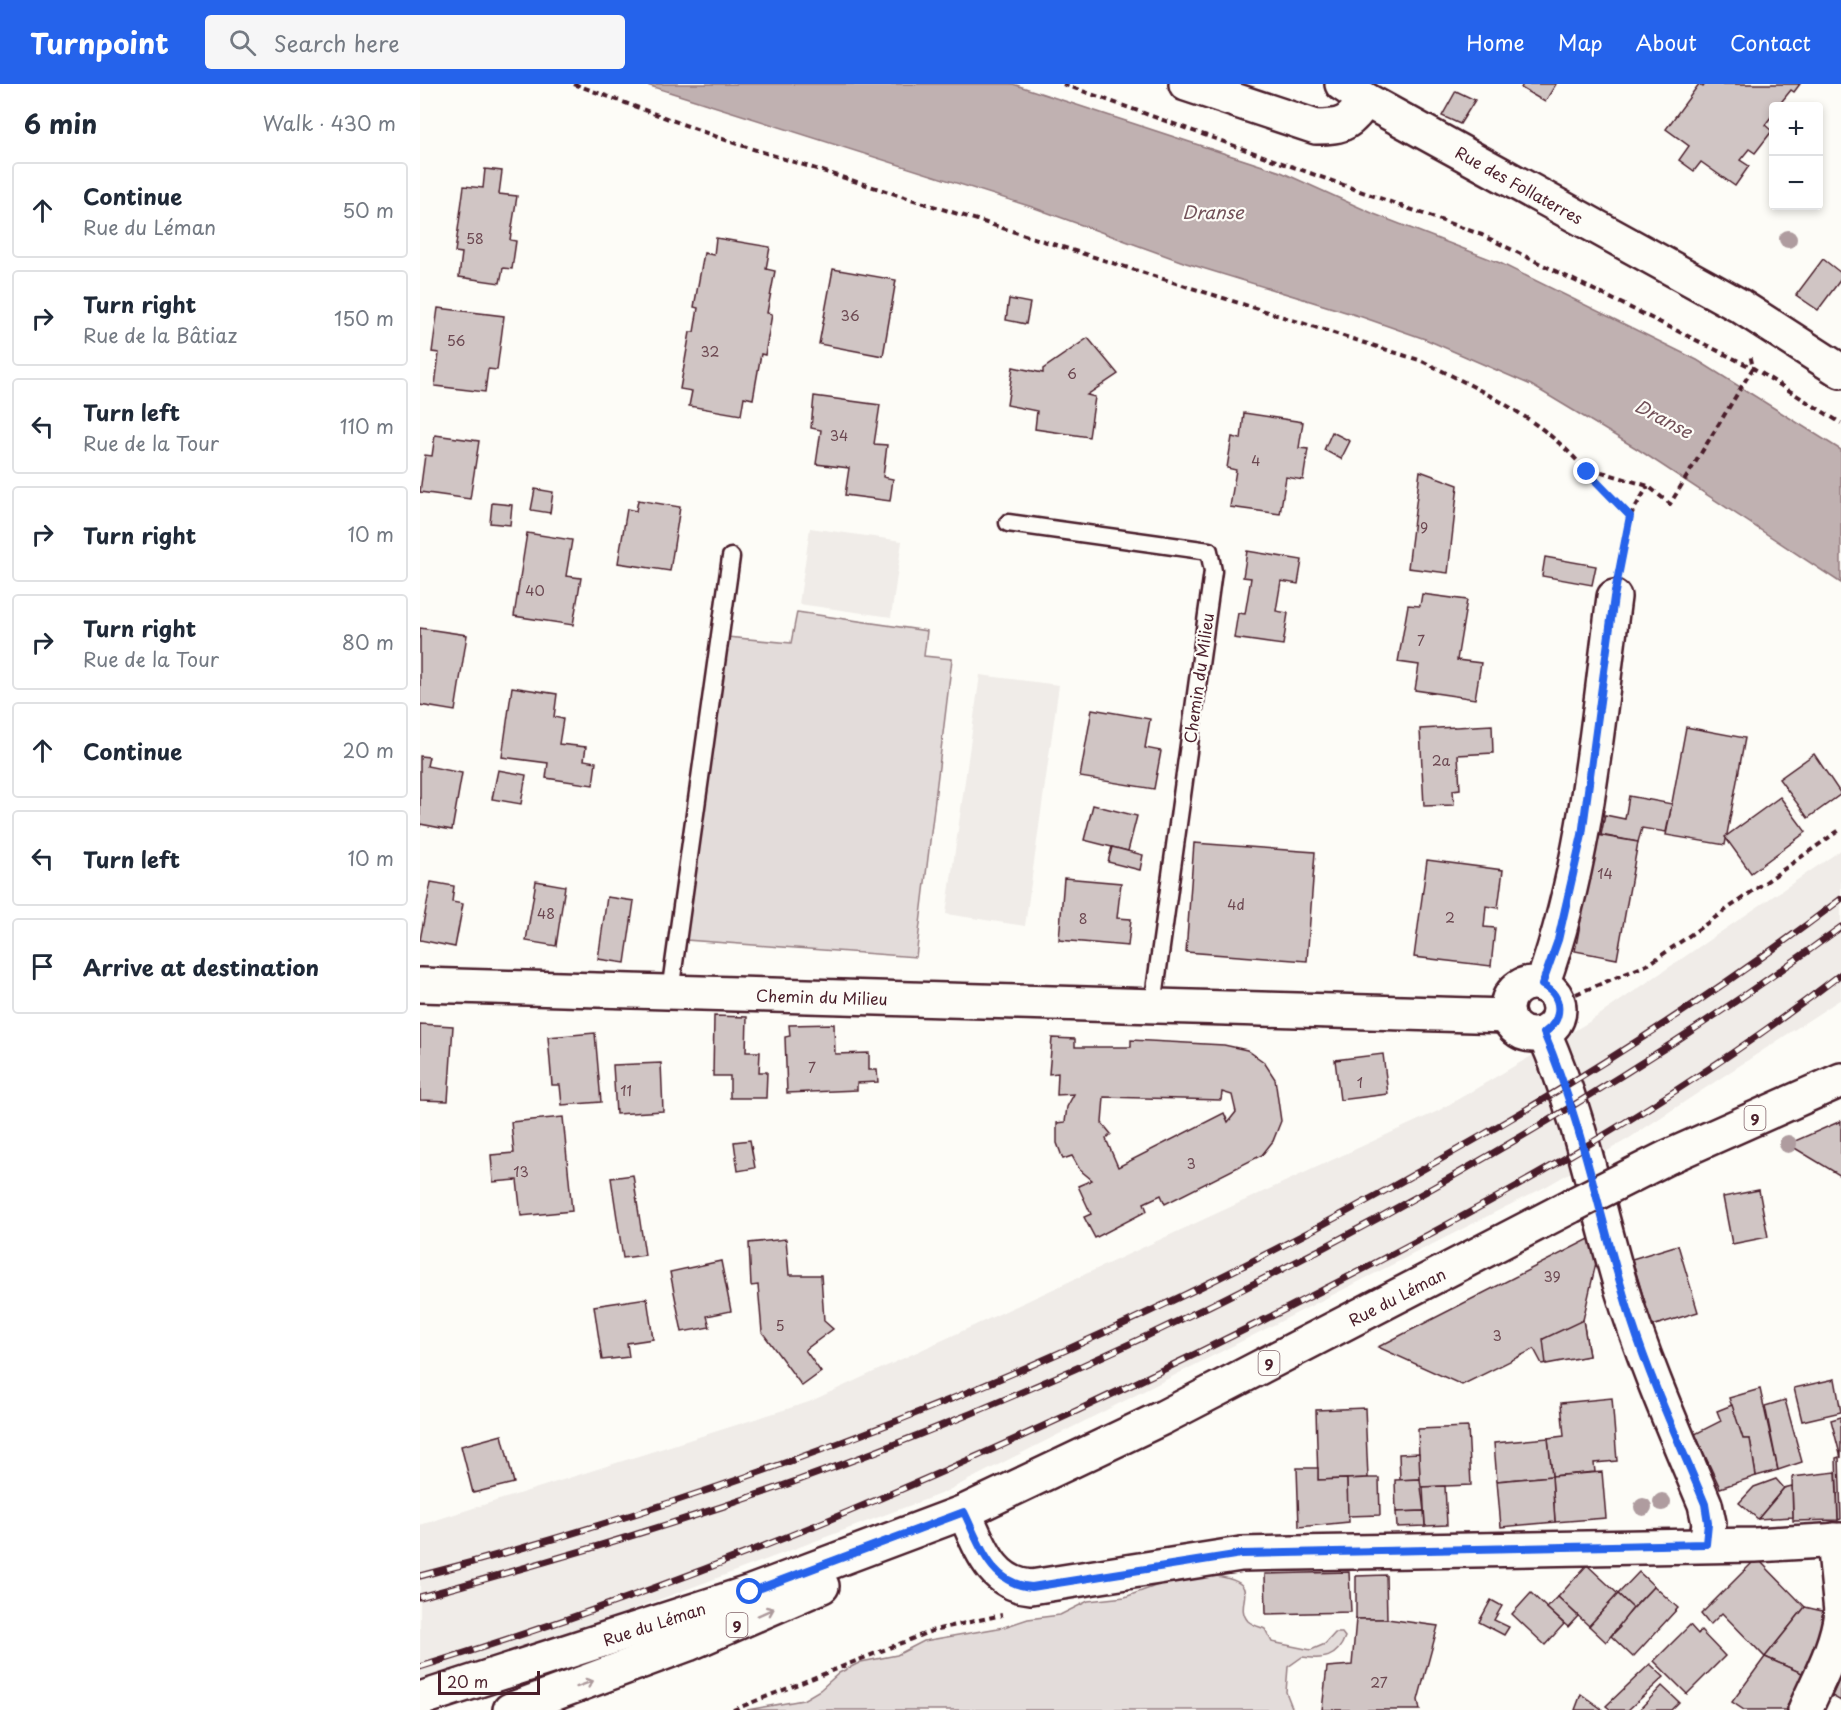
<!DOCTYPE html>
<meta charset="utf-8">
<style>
:root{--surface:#fff;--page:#f6f6f7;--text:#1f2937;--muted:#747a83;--line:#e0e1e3;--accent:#2563eb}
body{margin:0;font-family:"Playpen Sans",sans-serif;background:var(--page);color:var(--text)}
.controls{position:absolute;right:18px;top:18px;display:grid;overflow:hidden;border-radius:6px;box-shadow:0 3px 9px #0003}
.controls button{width:54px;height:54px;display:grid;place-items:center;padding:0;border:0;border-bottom:2px solid var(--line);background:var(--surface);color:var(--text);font:30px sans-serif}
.scale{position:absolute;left:18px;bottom:15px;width:102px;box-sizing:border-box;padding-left:6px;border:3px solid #4a1f2b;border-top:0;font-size:16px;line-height:21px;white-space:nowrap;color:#4a1f2b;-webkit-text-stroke:4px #fdfcf7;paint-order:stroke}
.stop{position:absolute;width:18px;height:18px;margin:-14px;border:4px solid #2563eb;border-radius:50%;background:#fff}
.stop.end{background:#2563eb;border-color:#fff;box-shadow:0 2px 6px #0008}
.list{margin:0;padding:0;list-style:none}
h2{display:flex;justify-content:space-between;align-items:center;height:78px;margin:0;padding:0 24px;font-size:26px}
h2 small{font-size:20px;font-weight:400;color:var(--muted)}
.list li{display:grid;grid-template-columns:39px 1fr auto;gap:18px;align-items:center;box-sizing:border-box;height:96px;margin:0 12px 12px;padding:0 12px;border:2px solid var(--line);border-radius:6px}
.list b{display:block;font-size:22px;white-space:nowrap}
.list p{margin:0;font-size:20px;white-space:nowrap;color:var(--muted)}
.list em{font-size:20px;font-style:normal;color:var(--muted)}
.icon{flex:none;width:33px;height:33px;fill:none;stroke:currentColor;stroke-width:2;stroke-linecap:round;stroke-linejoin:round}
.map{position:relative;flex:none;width:1421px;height:1626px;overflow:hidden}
header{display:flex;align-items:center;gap:36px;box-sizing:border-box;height:84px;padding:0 30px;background:var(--accent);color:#fff}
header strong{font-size:28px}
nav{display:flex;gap:33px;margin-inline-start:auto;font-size:21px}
.search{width:420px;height:54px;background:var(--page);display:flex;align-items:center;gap:15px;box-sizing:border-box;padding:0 21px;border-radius:6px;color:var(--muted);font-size:22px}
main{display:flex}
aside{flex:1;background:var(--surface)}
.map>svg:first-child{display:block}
.built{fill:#f0ece8}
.green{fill:#e3dcda;stroke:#967e82;stroke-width:1.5}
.water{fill:#c0b1b1;stroke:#91777b;stroke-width:1.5}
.building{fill:#d0c5c4;stroke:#4a1f2b;stroke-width:1.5;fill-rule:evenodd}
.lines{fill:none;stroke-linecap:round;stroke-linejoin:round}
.service-casing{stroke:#4a1f2b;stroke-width:21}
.minor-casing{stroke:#4a1f2b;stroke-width:38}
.primary-casing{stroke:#4a1f2b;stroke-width:38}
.path{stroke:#4a1f2b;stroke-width:4;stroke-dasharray:6 4.5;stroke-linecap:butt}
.service{stroke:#fdfcf7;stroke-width:16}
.minor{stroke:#fdfcf7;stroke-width:33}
.primary{stroke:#fdfcf7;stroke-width:33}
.rail-casing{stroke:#4a1f2b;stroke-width:7}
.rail{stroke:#fdfcf7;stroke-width:4.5;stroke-dasharray:14;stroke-linecap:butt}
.primary-bridge-casing{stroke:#4a1f2b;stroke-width:38;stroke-linecap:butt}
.primary-bridge{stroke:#fdfcf7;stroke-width:33}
.tree{fill:#af9c9f}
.oneway{stroke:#ac999b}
.route{stroke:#2563eb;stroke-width:8}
.labels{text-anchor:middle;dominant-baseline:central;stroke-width:4.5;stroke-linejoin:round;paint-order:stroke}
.number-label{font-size:14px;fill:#6c4851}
.shield{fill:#fdfcf7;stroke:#806168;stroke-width:1.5}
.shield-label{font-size:15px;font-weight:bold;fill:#4a1f2b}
.street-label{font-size:16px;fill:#4a1f2b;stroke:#fdfcf7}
.water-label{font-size:18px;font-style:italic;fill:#73525a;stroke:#fdfcf7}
</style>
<header>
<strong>Turnpoint</strong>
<div class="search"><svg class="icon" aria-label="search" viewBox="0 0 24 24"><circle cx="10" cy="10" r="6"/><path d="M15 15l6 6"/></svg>Search here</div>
<nav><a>Home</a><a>Map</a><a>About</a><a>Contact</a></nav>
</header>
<main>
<aside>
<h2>6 min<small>Walk · 430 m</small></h2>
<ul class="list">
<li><svg class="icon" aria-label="ahead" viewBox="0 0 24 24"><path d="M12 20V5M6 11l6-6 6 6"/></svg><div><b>Continue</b><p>Rue du Léman</p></div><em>50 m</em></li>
<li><svg class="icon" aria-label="right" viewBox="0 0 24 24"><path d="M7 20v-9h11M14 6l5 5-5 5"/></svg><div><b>Turn right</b><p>Rue de la Bâtiaz</p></div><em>150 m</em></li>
<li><svg class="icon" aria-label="left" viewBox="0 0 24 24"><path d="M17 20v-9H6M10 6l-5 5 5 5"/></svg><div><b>Turn left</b><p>Rue de la Tour</p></div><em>110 m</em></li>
<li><svg class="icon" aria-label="right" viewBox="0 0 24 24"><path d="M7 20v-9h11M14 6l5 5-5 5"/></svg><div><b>Turn right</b></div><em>10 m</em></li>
<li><svg class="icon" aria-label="right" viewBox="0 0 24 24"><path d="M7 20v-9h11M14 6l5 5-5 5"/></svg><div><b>Turn right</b><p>Rue de la Tour</p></div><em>80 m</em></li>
<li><svg class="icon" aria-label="ahead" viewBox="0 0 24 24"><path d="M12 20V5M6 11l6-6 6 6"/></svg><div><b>Continue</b></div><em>20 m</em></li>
<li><svg class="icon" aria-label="left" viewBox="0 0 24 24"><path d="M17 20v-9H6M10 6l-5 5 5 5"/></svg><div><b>Turn left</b></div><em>10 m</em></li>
<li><svg class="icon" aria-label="arrive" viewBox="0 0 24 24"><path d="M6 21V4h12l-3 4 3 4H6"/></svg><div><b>Arrive at destination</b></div></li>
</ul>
</aside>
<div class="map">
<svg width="1421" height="1626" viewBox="0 0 1421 1626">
<rect width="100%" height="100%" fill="#fdfcf7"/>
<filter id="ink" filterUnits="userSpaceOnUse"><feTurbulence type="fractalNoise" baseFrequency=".0167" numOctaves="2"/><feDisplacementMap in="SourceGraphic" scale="12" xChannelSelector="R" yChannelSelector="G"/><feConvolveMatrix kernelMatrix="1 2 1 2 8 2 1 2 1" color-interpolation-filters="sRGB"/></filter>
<g filter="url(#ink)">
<g class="built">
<polygon points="390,444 482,457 471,533 379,520"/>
<polygon points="560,591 639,601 605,842 526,830"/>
<polygon points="1421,766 1421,915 1208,1055 1127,1102 523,1409 28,1595 0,1603 0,1441 389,1318 1018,1027 1169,938"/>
</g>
<g class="green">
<polygon points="377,528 507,547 504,572 532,575 496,873 266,856 307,553 371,559"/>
<path d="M 787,1491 C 850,1497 811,1518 828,1537 C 832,1541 840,1543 845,1545 L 852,1558 L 891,1566 L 905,1560 L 915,1549 L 922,1549 L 925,1553 C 917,1575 903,1576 882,1573 L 868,1583 L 866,1608 L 873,1626 L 327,1626 L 383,1616 L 400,1606 L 419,1589 L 441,1578 L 477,1571 L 504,1557 L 584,1543 L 608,1535 L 640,1531 L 668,1517 L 705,1513 L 755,1495 L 771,1496 Z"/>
</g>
<polygon class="water" points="224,0 593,0 861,88 954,130 1080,179 1277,276 1421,366 1421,499 1219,366 1111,301 1005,255 942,233 766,179 612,123"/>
<g class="building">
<polygon points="1103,0 1136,0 1125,18 1101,4"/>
<polygon points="1279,0 1283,3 1285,0 1380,0 1374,8 1371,6 1358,22 1354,22 1354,29 1345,41 1352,47 1335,69 1329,65 1320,76 1329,82 1315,102 1281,78 1274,87 1259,76 1269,62 1246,45"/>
<polygon points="1036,7 1055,16 1040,40 1022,32"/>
<polygon points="65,85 82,87 79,110 97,112 90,156 96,157 92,185 83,184 80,199 39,193 42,169 35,168 44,102 63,104"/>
<polygon points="296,154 350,163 346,185 355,187 347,229 352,230 345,271 341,270 333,315 324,313 321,331 269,322 272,307 260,305 270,248 274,248 278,224 274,223 284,169 294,171"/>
<polygon points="1403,175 1421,189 1421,195 1398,226 1376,211"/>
<polygon points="413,185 476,196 463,272 399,260"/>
<polygon points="589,215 610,219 606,240 586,236"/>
<polygon points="18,224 84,232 77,286 68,285 65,308 15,302 19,269 12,268"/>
<polygon points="668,254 698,290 667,311 675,313 669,353 615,345 617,327 587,321 593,283 623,289 623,285"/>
<polygon points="394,312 460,321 454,360 467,361 463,393 473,395 470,417 425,411 429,384 396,380 401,346 391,344"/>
<polygon points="824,329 883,338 879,364 888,365 883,396 866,393 860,430 810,423 816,386 807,384 812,353 821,355"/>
<polygon points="912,348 930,357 921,375 904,366"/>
<polygon points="15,351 59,357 50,415 0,408 5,371 12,372"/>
<polygon points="1000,387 1038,401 1028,489 988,484"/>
<polygon points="115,405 133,408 130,429 111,426"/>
<polygon points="218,416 260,423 250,487 198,479 207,425 216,427"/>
<polygon points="72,419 92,421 90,441 70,439"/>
<polygon points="107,449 152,456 146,492 161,494 153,541 94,532"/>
<polygon points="827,467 882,476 878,500 861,497 856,527 868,529 863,561 814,554 818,529 825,530 831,494 823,493"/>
<polygon points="1125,473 1176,482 1172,501 1122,492"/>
<polygon points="1002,510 1047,516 1037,576 1061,579 1055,615 995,606 999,581 978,578 988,521 1000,522"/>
<polygon points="0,544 47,551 35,627 0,621"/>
<polygon points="92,603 137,610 134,633 143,635 139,660 166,663 164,676 176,678 173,701 126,694 128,679 82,673"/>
<polygon points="672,625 730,635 725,664 741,667 734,705 660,693"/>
<polygon points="1072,641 1073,669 1038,671 1040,705 1033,706 1034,721 1004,722 1000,645"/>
<polygon points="1266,643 1325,654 1305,761 1246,751"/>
<polygon points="1394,670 1421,710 1388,734 1359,695"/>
<polygon points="0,672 9,673 7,682 42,689 32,746 0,740 0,743"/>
<polygon points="78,686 106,691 101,720 72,715"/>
<polygon points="1209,712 1252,720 1246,748 1222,744 1218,758 1181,751 1185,731 1205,735"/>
<polygon points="1360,713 1386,748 1331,789 1305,753"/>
<polygon points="673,721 717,732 708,767 664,756"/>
<polygon points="1177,751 1218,758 1197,875 1155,867"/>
<polygon points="774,759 895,768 887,877 766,868"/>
<polygon points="692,763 723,771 720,786 688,778"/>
<polygon points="1007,776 1083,786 1078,824 1066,822 1064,843 1075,844 1071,882 994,873"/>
<polygon points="644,794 701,799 697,834 711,835 708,862 639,856"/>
<polygon points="116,797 145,802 136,862 106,857"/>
<polygon points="11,798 34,802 32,818 43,820 35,863 0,856"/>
<polygon points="187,813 214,817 205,879 178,875"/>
<polygon points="294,932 327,933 326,968 340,968 339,988 347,988 346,1014 310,1014 310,992 293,992"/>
<polygon points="0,940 33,942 28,1017 0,1016"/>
<polygon points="414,940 415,970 449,969 449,986 457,986 458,998 437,999 437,1006 367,1009 365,953 370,952 369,941"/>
<polygon points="175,949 181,1018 142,1021 140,1001 132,1001 128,953"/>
<path d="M 632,954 L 655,955 L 655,963 L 711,963 L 711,956 L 804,961 L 827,966 L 844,978 L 855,995 L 861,1037 L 853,1057 L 842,1071 L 745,1120 L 741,1111 L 724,1119 L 727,1127 L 675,1154 L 664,1133 L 671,1130 L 658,1102 L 672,1096 L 660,1086 L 652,1072 L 643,1075 L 637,1059 L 637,1039 L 645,1038 L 647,1023 L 654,1010 L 637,1011 L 638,989 L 629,990 ZM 802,1008 L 812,1011 L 816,1028 L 808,1038 L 804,1029 L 698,1083 L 686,1055 L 691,1050 L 682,1039 L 684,1013 L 801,1016 Z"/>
<polygon points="963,970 968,1010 920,1016 915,976"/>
<polygon points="241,979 243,1027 196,1030 193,981"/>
<polygon points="143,1033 152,1127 101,1132 97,1096 73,1098 71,1071 94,1069 91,1038"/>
<polygon points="1421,1037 1421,1092 1368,1060"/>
<polygon points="330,1056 335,1084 318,1087 314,1058"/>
<polygon points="213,1091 225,1171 203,1174 191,1094"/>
<polygon points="1339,1106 1348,1153 1312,1160 1303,1113"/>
<polygon points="1171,1154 1178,1170 1163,1236 1169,1272 1122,1280 1114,1265 1042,1301 958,1263"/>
<polygon points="366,1155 369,1191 401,1191 404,1237 413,1245 385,1266 401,1288 382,1302 342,1248 338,1201 331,1202 329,1159"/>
<polygon points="1258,1161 1278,1228 1232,1242 1212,1175"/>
<polygon points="301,1177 311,1227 287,1232 290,1243 262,1248 250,1188"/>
<polygon points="227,1214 233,1255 207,1259 209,1273 182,1276 174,1222"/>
<polygon points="1163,1236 1169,1272 1126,1280 1123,1255"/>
<polygon points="1415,1295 1421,1328 1382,1337 1374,1304"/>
<polygon points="1340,1305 1358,1386 1336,1392 1330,1355 1323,1355 1309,1314"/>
<polygon points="1192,1314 1197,1377 1174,1379 1175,1388 1132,1392 1128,1354 1144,1352 1141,1319"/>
<polygon points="1365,1316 1382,1378 1358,1386 1345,1322"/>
<polygon points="1312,1321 1323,1355 1330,1355 1336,1392 1300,1404 1275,1350 1301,1337 1297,1327"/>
<polygon points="945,1324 948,1394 898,1396 896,1326"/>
<polygon points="1421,1333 1421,1374 1411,1336"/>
<polygon points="1048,1343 1051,1401 1000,1403 998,1345"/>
<polygon points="82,1351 94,1399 53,1409 41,1362"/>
<polygon points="1128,1354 1132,1392 1077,1397 1074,1359"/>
<polygon points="999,1369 1000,1395 980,1396 979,1370"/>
<polygon points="1419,1373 1421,1435 1418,1436 1416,1374"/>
<polygon points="877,1384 898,1384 898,1396 927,1395 929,1438 879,1443"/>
<polygon points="1182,1388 1186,1434 1135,1438 1132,1392"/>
<polygon points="1416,1388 1418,1436 1373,1437 1372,1393"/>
<polygon points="1132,1392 1135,1438 1081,1443 1077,1397"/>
<polygon points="948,1394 959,1394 960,1431 928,1432 927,1395"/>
<polygon points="1000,1395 1004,1427 976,1428 975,1396"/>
<polygon points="1356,1395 1364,1404 1338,1435 1319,1419 1334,1403"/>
<polygon points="1025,1402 1027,1441 1005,1442 1003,1403"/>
<polygon points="1372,1402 1373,1433 1338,1435 1364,1404"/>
<polygon points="1004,1427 1005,1442 977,1443 976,1428"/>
<polygon points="1337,1474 1385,1523 1345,1573 1302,1529 1290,1541 1281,1530"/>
<polygon points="1167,1481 1198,1510 1169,1542 1138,1513"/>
<polygon points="929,1488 931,1528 846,1530 845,1490"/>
<polygon points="1219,1488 1234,1502 1213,1524 1198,1510"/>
<polygon points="966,1491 967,1535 936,1535 936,1492"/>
<polygon points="1234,1502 1258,1524 1213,1573 1191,1552 1200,1543 1198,1541"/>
<polygon points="1111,1509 1144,1540 1125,1561 1092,1530"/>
<polygon points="1198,1510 1213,1524 1186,1558 1169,1542"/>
<polygon points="1138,1513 1158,1532 1148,1543 1127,1524"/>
<polygon points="1071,1516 1082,1522 1074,1536 1089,1543 1084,1551 1059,1538"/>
<polygon points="1385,1523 1415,1530 1391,1593 1345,1573"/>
<polygon points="936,1535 967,1535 1018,1542 998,1616 1000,1626 902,1626 907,1583 932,1581"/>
<polygon points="1270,1541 1278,1550 1281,1547 1305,1572 1267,1610 1234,1577"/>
<polygon points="1345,1573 1391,1593 1374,1626 1324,1626 1312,1618"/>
<polygon points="1230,1580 1244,1593 1208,1626 1191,1626 1186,1622"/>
<polygon points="1421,1592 1421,1617 1412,1612"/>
<polygon points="1242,1602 1259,1618 1251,1626 1219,1626"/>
<polygon points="1161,1610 1183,1626 1155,1626"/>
</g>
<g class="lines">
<defs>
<g id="service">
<polyline points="588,439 789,467 793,487 733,921"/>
<polyline points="250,908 311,473"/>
</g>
<g id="minor">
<path d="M 766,0 L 896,43 C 925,43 929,39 946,16"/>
<path id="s1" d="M 922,0 L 946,16 L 1320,222 L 1421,287"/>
<circle cx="1113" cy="925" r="26"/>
<path id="s2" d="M 0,901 L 1088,932"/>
<path d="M 1122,901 C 1167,776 1177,643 1194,513"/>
<path d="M 1124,949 C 1160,1031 1176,1118 1201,1203 C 1224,1278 1255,1348 1285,1420 L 1289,1439 L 1286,1460"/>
<path d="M 544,1428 C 560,1461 570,1500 611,1503 L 821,1470 L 1335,1461 L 1421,1456"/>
<polyline points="1414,1456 1421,1528"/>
<path d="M 1385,1626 C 1399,1594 1417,1563 1421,1528"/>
</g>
<g id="primary">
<polyline points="1248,1073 1421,996"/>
<path id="s3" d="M 0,1615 L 331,1508 L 544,1428 L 744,1333 L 1151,1122"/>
<polyline points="90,1626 268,1560 402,1502"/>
</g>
</defs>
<use href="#service" class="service-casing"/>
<use href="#minor" class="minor-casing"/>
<use href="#primary" class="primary-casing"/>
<g class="path">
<path d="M 154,0 L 311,58 L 1002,277 C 1061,306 1125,336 1167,388"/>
<polyline points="643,0 1062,151 1333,284 1421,339"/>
<polyline points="1210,432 1228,402"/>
<polyline points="1200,480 1210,432 1167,388 1172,385 1228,402 1250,420 1333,284 1330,270"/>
<polyline points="1156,910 1229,880 1421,745"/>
<polyline points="313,1626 514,1546 582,1531"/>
</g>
<use href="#service" class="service"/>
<use href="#minor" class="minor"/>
<use href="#primary" class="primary"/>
<defs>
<g id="rail">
<path d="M 0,1492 C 353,1400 690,1264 1007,1083 C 1151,1002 1290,915 1421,815"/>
<path d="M 0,1513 C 169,1467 336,1416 498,1351 C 695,1273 885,1179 1068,1072 C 1189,1002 1308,926 1421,843"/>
<path d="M 0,1583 C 291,1494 569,1374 840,1238 C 1042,1136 1242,1029 1421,890"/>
</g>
</defs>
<use href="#rail" class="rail-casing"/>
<use href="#rail" class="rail"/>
<defs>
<polyline id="primary-bridge" points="1151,1122 1248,1073"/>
</defs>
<use href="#primary-bridge" class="primary-bridge-casing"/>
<use href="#primary-bridge" class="primary-bridge"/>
</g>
<g class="tree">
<circle cx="1368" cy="155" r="9"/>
<circle cx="1368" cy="1060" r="9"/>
<circle cx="1242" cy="1418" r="9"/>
<circle cx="1223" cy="1423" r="9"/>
</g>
<defs><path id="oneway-shaft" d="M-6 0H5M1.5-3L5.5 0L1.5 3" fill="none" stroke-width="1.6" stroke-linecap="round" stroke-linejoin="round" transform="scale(1.5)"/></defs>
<g class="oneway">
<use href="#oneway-shaft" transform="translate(346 1528) rotate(-24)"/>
<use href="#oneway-shaft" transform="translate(165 1600) rotate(-20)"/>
</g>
</g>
<g class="lines" filter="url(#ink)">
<path class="route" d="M 330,1508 L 544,1428 C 560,1461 570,1500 612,1503 L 821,1470 L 1286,1460 L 1288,1439 L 1285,1420 C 1260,1360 1232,1300 1212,1238 C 1181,1142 1164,1043 1124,949 C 1143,936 1144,912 1122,901 L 1138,856 L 1162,751 L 1194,513 L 1210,432 L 1167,388"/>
</g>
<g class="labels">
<g class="number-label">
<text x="55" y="154">58</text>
<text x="430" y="231">36</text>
<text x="36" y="256">56</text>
<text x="290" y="267">32</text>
<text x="652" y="289">6</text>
<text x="419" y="351">34</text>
<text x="836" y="376">4</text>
<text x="1004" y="443">9</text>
<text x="115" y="506">40</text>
<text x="1001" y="556">7</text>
<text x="1021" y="676">2a</text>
<text x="1185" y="789">14</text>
<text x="816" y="820">4d</text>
<text x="126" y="829">48</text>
<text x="1030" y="833">2</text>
<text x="663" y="834">8</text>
<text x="392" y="983">7</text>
<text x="940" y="998">1</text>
<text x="206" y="1006">11</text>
<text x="771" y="1079">3</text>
<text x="101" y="1087">13</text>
<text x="1132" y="1192">39</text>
<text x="360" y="1241">5</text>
<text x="1077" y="1251">3</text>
<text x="959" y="1598">27</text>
</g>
<g class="shield">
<rect x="1324.5" y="1022" width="21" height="24" rx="4.5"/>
<rect x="838.5" y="1267" width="21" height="24" rx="4.5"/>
<rect x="306.5" y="1529" width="21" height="24" rx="4.5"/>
</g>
<g class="shield-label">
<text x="1335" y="1034">9</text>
<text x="849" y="1279">9</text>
<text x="317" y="1541">9</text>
</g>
<g class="street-label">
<text stroke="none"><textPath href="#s1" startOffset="204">Rue des Follaterres</textPath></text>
<text transform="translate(778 594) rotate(-82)">Chemin du Milieu</text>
<text stroke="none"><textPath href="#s2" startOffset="402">Chemin du Milieu</textPath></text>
<text stroke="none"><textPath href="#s3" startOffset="1059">Rue du Léman</textPath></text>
<text stroke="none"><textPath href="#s3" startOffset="246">Rue du Léman</textPath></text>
</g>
<g class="water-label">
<text x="793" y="127">Dranse</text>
<text transform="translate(1244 334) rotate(28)">Dranse</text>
</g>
</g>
</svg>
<div class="controls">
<button>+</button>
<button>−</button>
</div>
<div class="scale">20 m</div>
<div class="stop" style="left:330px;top:1508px"></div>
<div class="stop end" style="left:1167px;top:388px"></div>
</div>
</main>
